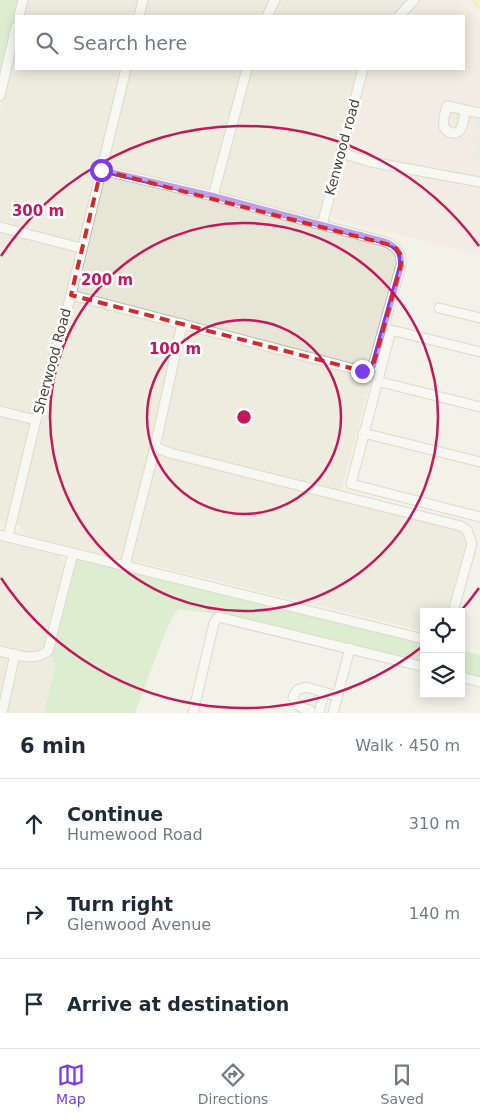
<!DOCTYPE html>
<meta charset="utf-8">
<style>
:root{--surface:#fff;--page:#f6f6f7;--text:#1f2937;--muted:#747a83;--line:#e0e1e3;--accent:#7c3aed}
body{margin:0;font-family:"DejaVu Sans",sans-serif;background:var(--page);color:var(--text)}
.controls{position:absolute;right:15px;bottom:15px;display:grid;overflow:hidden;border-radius:0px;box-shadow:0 2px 12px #0003}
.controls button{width:45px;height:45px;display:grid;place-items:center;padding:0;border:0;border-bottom:1px solid var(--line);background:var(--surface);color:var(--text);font:25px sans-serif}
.stop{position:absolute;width:15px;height:15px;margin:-11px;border:4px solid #7c3aed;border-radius:50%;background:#fff}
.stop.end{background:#7c3aed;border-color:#fff;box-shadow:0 1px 5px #0008}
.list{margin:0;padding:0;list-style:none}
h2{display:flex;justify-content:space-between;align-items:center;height:65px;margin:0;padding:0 20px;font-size:21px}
h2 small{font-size:16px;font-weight:400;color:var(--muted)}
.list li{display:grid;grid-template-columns:32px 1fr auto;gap:15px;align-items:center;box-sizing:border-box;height:90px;padding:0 20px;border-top:1px solid var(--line)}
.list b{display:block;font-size:19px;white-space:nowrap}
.list p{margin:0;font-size:16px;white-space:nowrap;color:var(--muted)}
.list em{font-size:16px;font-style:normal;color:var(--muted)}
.icon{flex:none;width:28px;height:28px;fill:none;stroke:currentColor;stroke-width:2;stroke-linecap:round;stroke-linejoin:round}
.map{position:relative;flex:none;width:480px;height:713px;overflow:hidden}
.search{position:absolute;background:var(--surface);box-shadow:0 2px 12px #0003;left:15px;right:15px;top:15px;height:55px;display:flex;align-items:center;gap:12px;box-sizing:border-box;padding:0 18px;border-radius:0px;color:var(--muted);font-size:19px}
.sheet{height:335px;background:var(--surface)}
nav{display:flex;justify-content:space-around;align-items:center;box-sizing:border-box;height:70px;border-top:1px solid var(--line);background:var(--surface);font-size:14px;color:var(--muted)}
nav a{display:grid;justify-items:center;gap:2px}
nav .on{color:var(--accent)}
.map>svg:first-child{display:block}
.residential{fill:#e7e5d6}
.medical{fill:#f3e5dc}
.green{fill:#c3e6b3}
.parking{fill:#e5e4e0}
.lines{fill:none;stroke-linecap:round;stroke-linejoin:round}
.minor-casing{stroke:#bebcab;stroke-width:11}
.major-casing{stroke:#ded66b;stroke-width:12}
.minor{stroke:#fff;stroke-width:9}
.major{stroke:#f9f49b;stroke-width:10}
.route{stroke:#7c3aed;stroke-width:6}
.marked{fill:none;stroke:#d62828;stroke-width:4;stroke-dasharray:10 6;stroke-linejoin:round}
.ring{fill:none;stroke:#c2185b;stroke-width:2.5}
.labels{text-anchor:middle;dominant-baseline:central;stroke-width:5;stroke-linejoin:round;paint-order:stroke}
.street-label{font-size:14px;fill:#464437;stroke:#fff}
.centre{fill:#c2185b;stroke:#fff;stroke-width:2.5}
.ring-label{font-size:15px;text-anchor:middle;font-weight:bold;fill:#c2185b;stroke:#fff;stroke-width:5;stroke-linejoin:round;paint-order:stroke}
</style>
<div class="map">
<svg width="480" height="713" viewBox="0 0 480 713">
<rect width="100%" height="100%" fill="#f3f2e8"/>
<g class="residential">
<polygon points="27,0 409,0 394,16 23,16"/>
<polygon points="16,43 16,69 358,69 318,229 391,248 397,256 397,260 370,363 373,371 339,499 462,530 468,545 450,612 424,612 424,631 25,535 19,525 0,520 0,108"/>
<polygon points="0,539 59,553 65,565 46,645 50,651 55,667 44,713 0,713"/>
</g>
<polygon class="medical" points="420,0 459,0 480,20 480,254 333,219 330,209 367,69 464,69 464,16 403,16"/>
<g class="green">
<polygon points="0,0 20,0 0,76"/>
<polygon points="75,556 424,641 424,665 222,615 179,609 174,614 165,633 135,713 44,713 55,667 50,651"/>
<polygon points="461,650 480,655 480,679 461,675"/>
</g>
<polygon class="parking" points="444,101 480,110 480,157 474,156 477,141 471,140 472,134 478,135 479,132 473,130 474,124 448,118 446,131 439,130"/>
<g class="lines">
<defs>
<g id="minor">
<polyline points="19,16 23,0"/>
<polyline points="139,16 143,0"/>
<polyline points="267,16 275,0"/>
<polyline points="399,16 414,0"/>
<polyline points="0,96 16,27"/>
<path d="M 465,110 C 464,118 463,138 449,132 C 447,131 445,129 444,126 C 442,120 446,111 447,106 L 480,113"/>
<polyline points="341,153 371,162 480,182"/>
<polyline points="213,196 247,69"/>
<polyline points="322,225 363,69"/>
<polyline points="0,227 81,248"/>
<path d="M 71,295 L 362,371 L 368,370 L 373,366 L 401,265 C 402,253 397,247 386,242 L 213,196 L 101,170"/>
<polyline points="439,308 480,318"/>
<polyline points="480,352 391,330 351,484 480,517"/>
<polyline points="377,381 480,407"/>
<polyline points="0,411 36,420"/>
<polyline points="363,433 480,462"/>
<polyline points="155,447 170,453 461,526 467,530 472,544 453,612"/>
<polyline points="0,535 424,639"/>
<polyline points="8,537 36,420 71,295 126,69"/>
<polyline points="125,565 155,447 182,324"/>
<path d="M 0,651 C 17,655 34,662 48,651 L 73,553"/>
<polyline points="461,677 480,682"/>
<polyline points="2,713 15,654"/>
<polyline points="193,713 214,623 218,617 424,667"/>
<path d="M 309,713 L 310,710 C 301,708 296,706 293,697 L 297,690 L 306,687 L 337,696"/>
<polyline points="319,713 324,692"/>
<polyline points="333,713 350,648"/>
</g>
<polyline id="major" points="479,0 480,1"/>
</defs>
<use href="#minor" class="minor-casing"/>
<use href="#major" class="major-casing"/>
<use href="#minor" class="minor"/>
<use href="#major" class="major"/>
</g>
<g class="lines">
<path class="route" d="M 101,170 L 213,196 L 386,242 C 397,247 402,253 401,266 L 373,366 L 368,370 L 362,371"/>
</g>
<path d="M0 0H480V713H0ZM 101,170 L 394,246 L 401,255 L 401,265 L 373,366 L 362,371 L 71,295 Z" fill="#f3f2e8" fill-opacity=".55" fill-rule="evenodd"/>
<path class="marked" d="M 101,170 L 394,246 L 401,255 L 401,265 L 373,366 L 362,371 L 71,295 Z"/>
<g class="ring">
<circle cx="244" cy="417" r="97"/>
<circle cx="244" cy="417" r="194"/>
<path d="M479 588A291 291 0 0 1 460 612M423 646A291 291 0 0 1 1 578M1 256A291 291 0 0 1 479 246"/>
</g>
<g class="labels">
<g class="street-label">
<text transform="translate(342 147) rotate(-75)">Kenwood road</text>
<text transform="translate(52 361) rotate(-75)">Sherwood Road</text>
</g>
</g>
<circle cx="244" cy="417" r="8" class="centre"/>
<g class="ring-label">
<text x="38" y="216">300 m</text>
<text x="107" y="285">200 m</text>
<text x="175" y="354">100 m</text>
</g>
</svg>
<div class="controls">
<button><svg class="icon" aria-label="locate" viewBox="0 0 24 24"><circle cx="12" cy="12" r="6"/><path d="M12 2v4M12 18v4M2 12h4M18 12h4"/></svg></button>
<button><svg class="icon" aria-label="layers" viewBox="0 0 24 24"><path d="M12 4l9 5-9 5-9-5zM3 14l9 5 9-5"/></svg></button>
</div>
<div class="stop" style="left:101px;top:170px"></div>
<div class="stop end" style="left:362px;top:371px"></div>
<div class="search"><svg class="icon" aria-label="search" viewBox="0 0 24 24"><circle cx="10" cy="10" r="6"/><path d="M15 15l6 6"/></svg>Search here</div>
</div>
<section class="sheet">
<h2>6 min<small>Walk · 450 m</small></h2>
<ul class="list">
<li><svg class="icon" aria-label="ahead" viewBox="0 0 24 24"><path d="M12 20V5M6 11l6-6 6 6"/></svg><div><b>Continue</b><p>Humewood Road</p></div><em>310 m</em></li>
<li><svg class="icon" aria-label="right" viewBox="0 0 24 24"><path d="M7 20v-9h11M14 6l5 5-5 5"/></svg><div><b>Turn right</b><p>Glenwood Avenue</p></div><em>140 m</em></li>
<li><svg class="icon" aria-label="arrive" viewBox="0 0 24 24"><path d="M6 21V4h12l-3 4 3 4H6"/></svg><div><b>Arrive at destination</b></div></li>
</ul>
</section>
<nav>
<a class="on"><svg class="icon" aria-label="map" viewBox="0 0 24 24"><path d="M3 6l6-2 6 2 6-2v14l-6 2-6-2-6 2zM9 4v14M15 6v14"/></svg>Map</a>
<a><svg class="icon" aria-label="directions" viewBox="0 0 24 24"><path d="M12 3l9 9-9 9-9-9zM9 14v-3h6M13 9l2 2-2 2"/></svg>Directions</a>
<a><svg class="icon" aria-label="saved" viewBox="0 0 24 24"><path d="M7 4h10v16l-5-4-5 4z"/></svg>Saved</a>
</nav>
